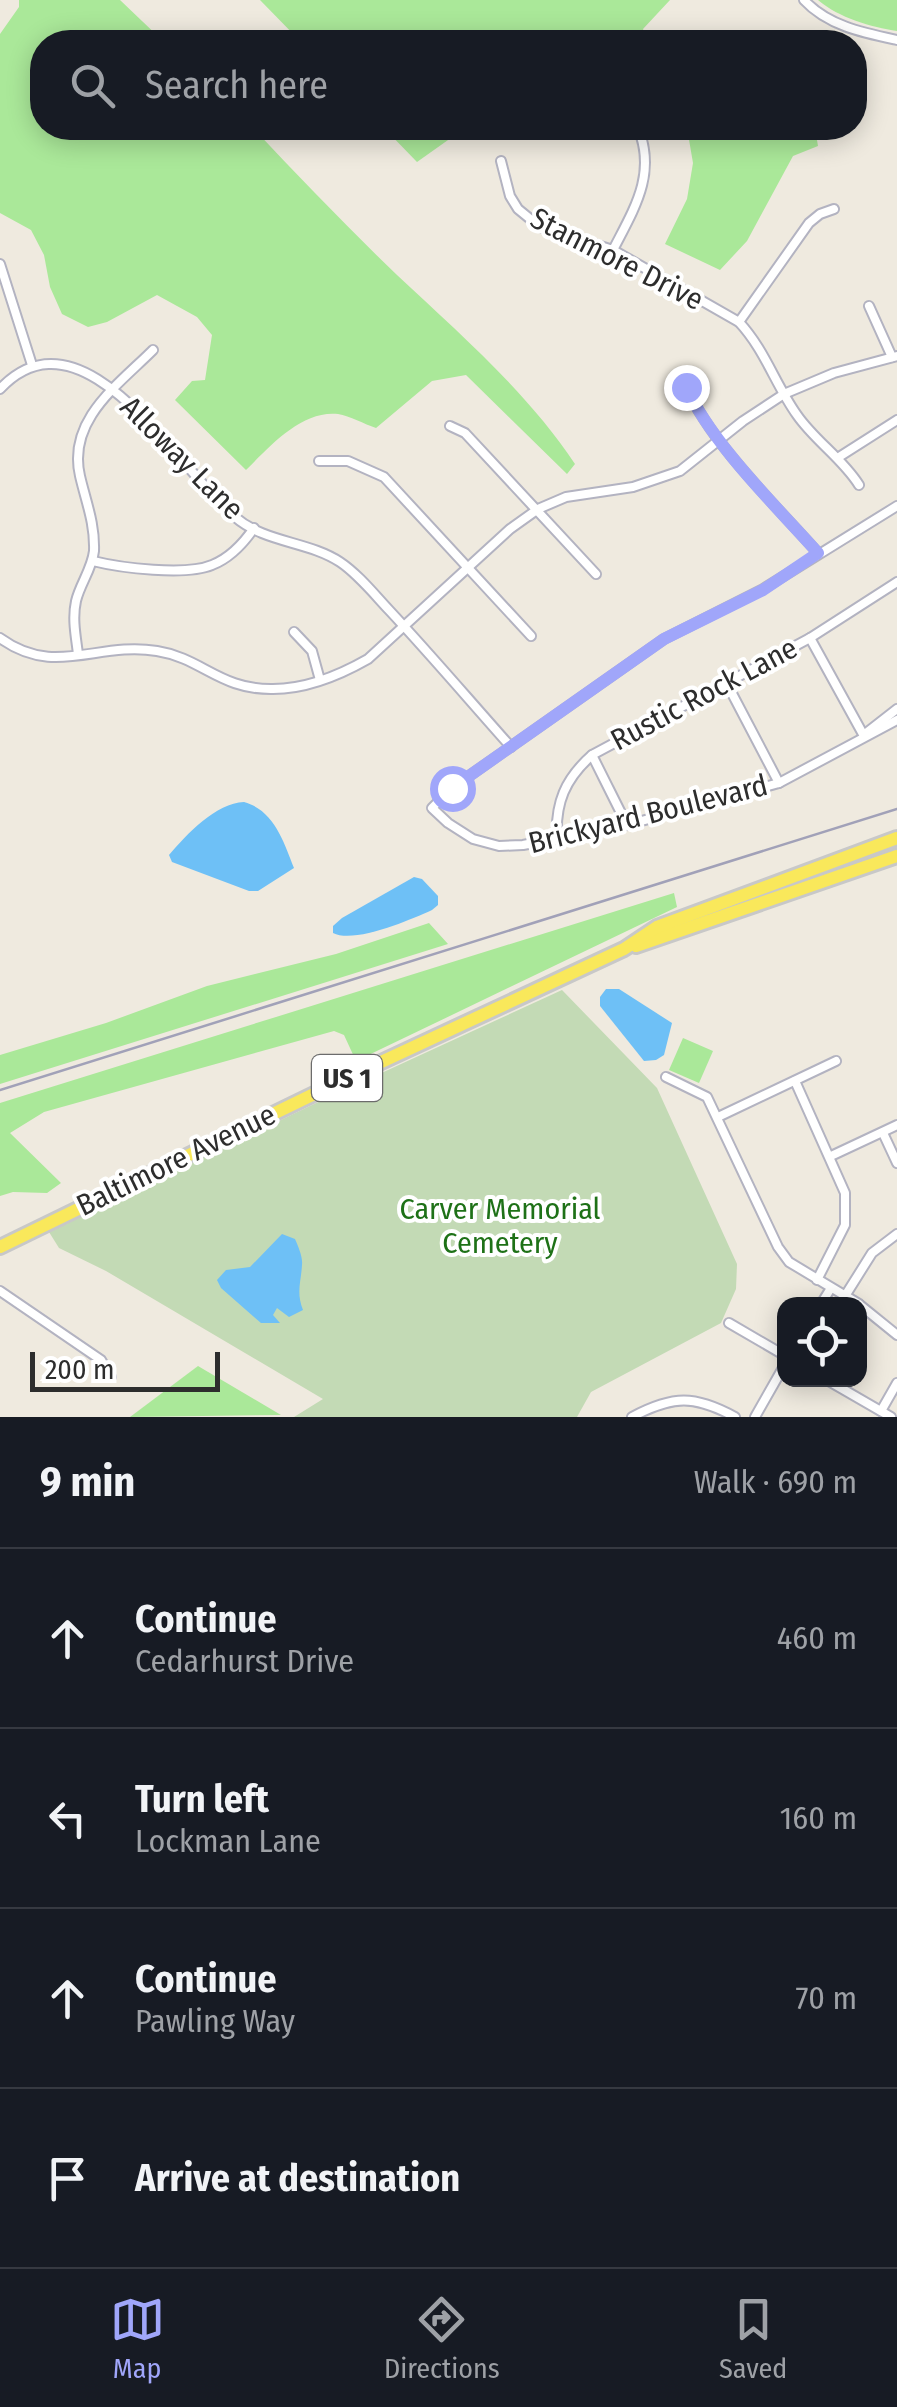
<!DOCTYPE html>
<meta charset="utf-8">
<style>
:root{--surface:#171b24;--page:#242831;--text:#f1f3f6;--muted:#9ea1a6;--line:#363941;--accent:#a0a6fa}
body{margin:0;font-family:"Fira Sans Condensed",sans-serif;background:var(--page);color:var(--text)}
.controls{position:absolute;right:30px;bottom:30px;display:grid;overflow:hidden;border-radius:20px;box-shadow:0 5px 25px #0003}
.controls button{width:90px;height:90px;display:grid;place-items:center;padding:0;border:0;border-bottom:2px solid var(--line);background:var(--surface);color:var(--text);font:50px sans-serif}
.scale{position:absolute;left:30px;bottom:25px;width:190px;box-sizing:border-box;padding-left:10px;border:5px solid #2d2d2d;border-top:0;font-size:28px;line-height:35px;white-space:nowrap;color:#2d2d2d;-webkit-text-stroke:8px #fff;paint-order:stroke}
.stop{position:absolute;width:30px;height:30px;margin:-22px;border:8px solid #a0a6fa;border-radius:50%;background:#fff}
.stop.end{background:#a0a6fa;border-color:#fff;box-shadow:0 2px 10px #0008}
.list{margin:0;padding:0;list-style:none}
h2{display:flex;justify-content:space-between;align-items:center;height:130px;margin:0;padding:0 40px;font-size:42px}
h2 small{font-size:32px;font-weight:400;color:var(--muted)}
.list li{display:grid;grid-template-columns:65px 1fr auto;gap:30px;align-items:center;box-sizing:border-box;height:180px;padding:0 40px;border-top:2px solid var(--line)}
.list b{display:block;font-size:38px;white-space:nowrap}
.list p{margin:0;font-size:32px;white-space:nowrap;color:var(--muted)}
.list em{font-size:32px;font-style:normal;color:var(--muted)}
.icon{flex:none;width:55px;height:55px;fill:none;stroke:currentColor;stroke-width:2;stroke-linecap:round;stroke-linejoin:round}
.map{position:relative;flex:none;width:897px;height:1417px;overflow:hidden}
.search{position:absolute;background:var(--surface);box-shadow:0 5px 25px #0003;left:30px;right:30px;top:30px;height:110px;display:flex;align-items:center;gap:25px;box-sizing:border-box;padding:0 35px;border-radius:40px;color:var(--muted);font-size:38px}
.sheet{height:850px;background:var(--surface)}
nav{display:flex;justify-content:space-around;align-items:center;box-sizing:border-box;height:140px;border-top:2px solid var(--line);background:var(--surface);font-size:28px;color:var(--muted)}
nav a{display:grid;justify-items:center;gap:5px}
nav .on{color:var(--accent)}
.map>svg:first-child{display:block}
.green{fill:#aae899}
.cemetery{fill:#c3dab5}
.water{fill:#6ec0f6}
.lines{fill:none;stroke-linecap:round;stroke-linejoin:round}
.street-casing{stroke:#b3b3c1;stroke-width:12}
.primary-casing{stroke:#c8c8c8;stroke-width:18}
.street{stroke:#fff;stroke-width:8}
.primary{stroke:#f9e85b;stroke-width:12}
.rail{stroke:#a1a1b8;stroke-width:2.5}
.route{stroke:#a0a6fa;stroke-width:12}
.labels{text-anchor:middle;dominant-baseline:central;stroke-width:8;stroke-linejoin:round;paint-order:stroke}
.shield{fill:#fff;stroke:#6c6c6c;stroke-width:2.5}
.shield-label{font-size:28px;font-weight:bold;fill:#2d2d2d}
.street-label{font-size:30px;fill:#2d2d2d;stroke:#fff}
.park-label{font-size:30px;fill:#1e7117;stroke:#fff}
</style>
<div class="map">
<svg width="897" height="1417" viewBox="0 0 897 1417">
<rect width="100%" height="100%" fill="#efeadf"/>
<g class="green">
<path d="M 19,0 L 120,0 L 164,42 L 42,42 L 42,128 L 253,128 C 300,178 347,227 397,275 C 460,334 527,392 575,464 L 567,474 L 466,375 L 432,381 L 376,428 C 364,424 350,416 338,414 C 302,410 270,446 246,470 L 175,400 L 192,381 L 205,380 L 212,335 L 197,317 L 157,295 L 107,322 L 88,327 L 62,314 L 50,287 L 44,255 L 31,230 L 0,213 L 0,34 L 19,7 Z"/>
<path d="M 260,0 L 670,0 L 643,29 L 648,42 L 615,42 C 596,25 576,30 555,42 L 301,42 Z"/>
<path d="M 818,0 L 897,0 L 897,31 C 871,27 839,18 818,0 Z"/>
<polygon points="384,128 465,128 417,162"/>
<polygon points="687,128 815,128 818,146 793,156 747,241 720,270 665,244 687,199 693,163"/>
<polygon points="674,893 677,907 356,1061 344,1035 334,1031 44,1112 10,1133 61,1183 47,1193 13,1192 0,1196 0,1103"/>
<polygon points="429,923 448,944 0,1084 0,1055 106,1023 207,986 336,954"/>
<polygon points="683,1038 713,1051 699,1083 669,1070"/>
<polygon points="198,1366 281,1415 130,1417"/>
</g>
<polygon class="cemetery" points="562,990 657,1088 737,1264 736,1289 721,1323 591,1392 577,1417 294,1417 323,1399 106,1271 59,1248 49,1232 314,1104"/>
<g class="water">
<path d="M 244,802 C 274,810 284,842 294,868 L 258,891 L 249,891 L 172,862 L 169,855 C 187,834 216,803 244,802 Z"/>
<path d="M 414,877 L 422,879 L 438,896 L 438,905 L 432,910 C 410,920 354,944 333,933 L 333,926 L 342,918 Z"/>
<polygon points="606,989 619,989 672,1023 664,1055 656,1060 644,1061 600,1006 600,997"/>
<path d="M 282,1234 L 295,1239 C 298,1246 303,1257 302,1265 C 301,1283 296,1292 303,1310 L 289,1317 L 277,1308 L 273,1315 L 280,1323 L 261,1323 L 221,1288 L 217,1280 L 226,1270 L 250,1267 Z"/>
</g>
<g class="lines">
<defs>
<g id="street">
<path d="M 804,0 C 828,26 864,33 897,40"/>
<path d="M 501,161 L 510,196 L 518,209 L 540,227 L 613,250 L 739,322 C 765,350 775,384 797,415 C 815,441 842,458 859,485"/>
<path d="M 613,250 C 634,209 657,174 638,128"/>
<polyline points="0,264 32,365"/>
<polyline points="869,306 892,357"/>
<polyline points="739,322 809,223 820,214 834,209"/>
<path d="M 686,387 C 713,446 775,504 818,553"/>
<path d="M 0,389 C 83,301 179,470 235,517 C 265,543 308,541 340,562 C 358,574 374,594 389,610 C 431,655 470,701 511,747"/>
<polyline points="450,426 465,433 596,574"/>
<polyline points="839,457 897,420"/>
<polyline points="319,461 348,461 384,477 531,636"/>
<polyline points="897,506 763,589 664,639 452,788 432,808 448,823 473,839 499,846 523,845 627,825 779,783 897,720"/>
<path d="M 93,561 C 121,568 186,576 212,565 C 230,558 243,544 254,528"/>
<polyline points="294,632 312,651 320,680"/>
<path d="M 0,638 C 55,678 97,641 157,651 C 202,658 220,690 273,689 C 306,689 340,675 368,659 L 510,529 L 538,509 L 566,497 L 633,487 L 680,471 L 743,421 L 784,394 L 834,373 L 897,356"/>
<polyline points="810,638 864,736"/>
<path d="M 78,654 C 76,637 72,619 76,601 C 80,584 92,569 94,551 C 95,523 86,502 80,476 C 67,420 118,385 153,350"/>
<polyline points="726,682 779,783"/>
<polyline points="865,734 897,709"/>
<polyline points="592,755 627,825"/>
<path d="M 557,839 C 555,803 565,779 592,755 L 810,638 L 897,582"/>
<polyline points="666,1077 707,1097 778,1247 789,1262 859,1304"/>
<polyline points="795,1081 845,1193 845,1225 817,1280"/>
<polyline points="718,1117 836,1061"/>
<polyline points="883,1133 897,1163"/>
<polyline points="831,1156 897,1125"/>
<polyline points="0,1291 101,1360 111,1377"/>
<polyline points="845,1296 872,1253 897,1234"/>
<polyline points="821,1304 831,1288"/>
<polyline points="860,1305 897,1335"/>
<polyline points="729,1323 784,1355"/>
<polyline points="827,1380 891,1417"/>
<polyline points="881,1411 897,1383"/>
<path d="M 632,1417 C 673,1395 695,1395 735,1417"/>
<polyline points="755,1417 784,1366"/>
</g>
<g id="primary">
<polyline points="636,946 897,856"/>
<polyline points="0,1247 349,1077 624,949 657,927 897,838"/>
</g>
</defs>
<use href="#street" class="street-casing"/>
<use href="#primary" class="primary-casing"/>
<use href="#street" class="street"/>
<use href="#primary" class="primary"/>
<polyline class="rail" points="0,1090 897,809"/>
</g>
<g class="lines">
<path class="route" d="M 452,788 L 664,639 L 763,590 L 818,553 C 775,505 713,445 686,387"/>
</g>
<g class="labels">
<rect class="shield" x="312" y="1055" width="70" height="46" rx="8"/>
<g class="shield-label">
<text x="347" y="1078">US 1</text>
</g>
<g class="street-label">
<text transform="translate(617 259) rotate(27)">Stanmore Drive</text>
<text transform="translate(182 458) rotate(45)">Alloway Lane</text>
<text transform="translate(704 694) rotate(-28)">Rustic Rock Lane</text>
<text transform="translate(648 814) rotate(-14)">Brickyard Boulevard</text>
<text transform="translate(176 1160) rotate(-26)">Baltimore Avenue</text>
</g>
<g class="park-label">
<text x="500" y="1209">Carver Memorial<tspan x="500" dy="34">Cemetery</tspan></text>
</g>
</g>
</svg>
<div class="controls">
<button><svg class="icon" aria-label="locate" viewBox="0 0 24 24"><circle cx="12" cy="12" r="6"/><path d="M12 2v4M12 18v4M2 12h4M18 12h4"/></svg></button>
</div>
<div class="scale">200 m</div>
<div class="stop" style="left:452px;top:788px"></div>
<div class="stop end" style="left:686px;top:387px"></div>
<div class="search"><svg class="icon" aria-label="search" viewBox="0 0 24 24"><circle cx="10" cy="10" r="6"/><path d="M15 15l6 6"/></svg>Search here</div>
</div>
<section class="sheet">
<h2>9 min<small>Walk · 690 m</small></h2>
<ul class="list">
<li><svg class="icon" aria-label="ahead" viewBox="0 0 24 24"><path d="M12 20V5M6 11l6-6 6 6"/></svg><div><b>Continue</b><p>Cedarhurst Drive</p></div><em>460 m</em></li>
<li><svg class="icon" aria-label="left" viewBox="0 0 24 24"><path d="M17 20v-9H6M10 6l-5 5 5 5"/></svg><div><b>Turn left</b><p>Lockman Lane</p></div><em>160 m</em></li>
<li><svg class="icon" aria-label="ahead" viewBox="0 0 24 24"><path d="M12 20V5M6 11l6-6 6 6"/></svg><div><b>Continue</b><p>Pawling Way</p></div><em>70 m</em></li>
<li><svg class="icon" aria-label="arrive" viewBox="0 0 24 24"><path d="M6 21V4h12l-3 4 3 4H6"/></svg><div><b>Arrive at destination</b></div></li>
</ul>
</section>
<nav>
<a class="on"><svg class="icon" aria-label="map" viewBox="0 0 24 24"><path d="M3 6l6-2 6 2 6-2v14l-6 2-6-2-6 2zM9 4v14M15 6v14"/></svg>Map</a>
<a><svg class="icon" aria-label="directions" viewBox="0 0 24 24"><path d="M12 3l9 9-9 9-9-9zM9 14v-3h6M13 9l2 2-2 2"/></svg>Directions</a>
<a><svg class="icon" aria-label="saved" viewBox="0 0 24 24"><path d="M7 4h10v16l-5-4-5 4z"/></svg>Saved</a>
</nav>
